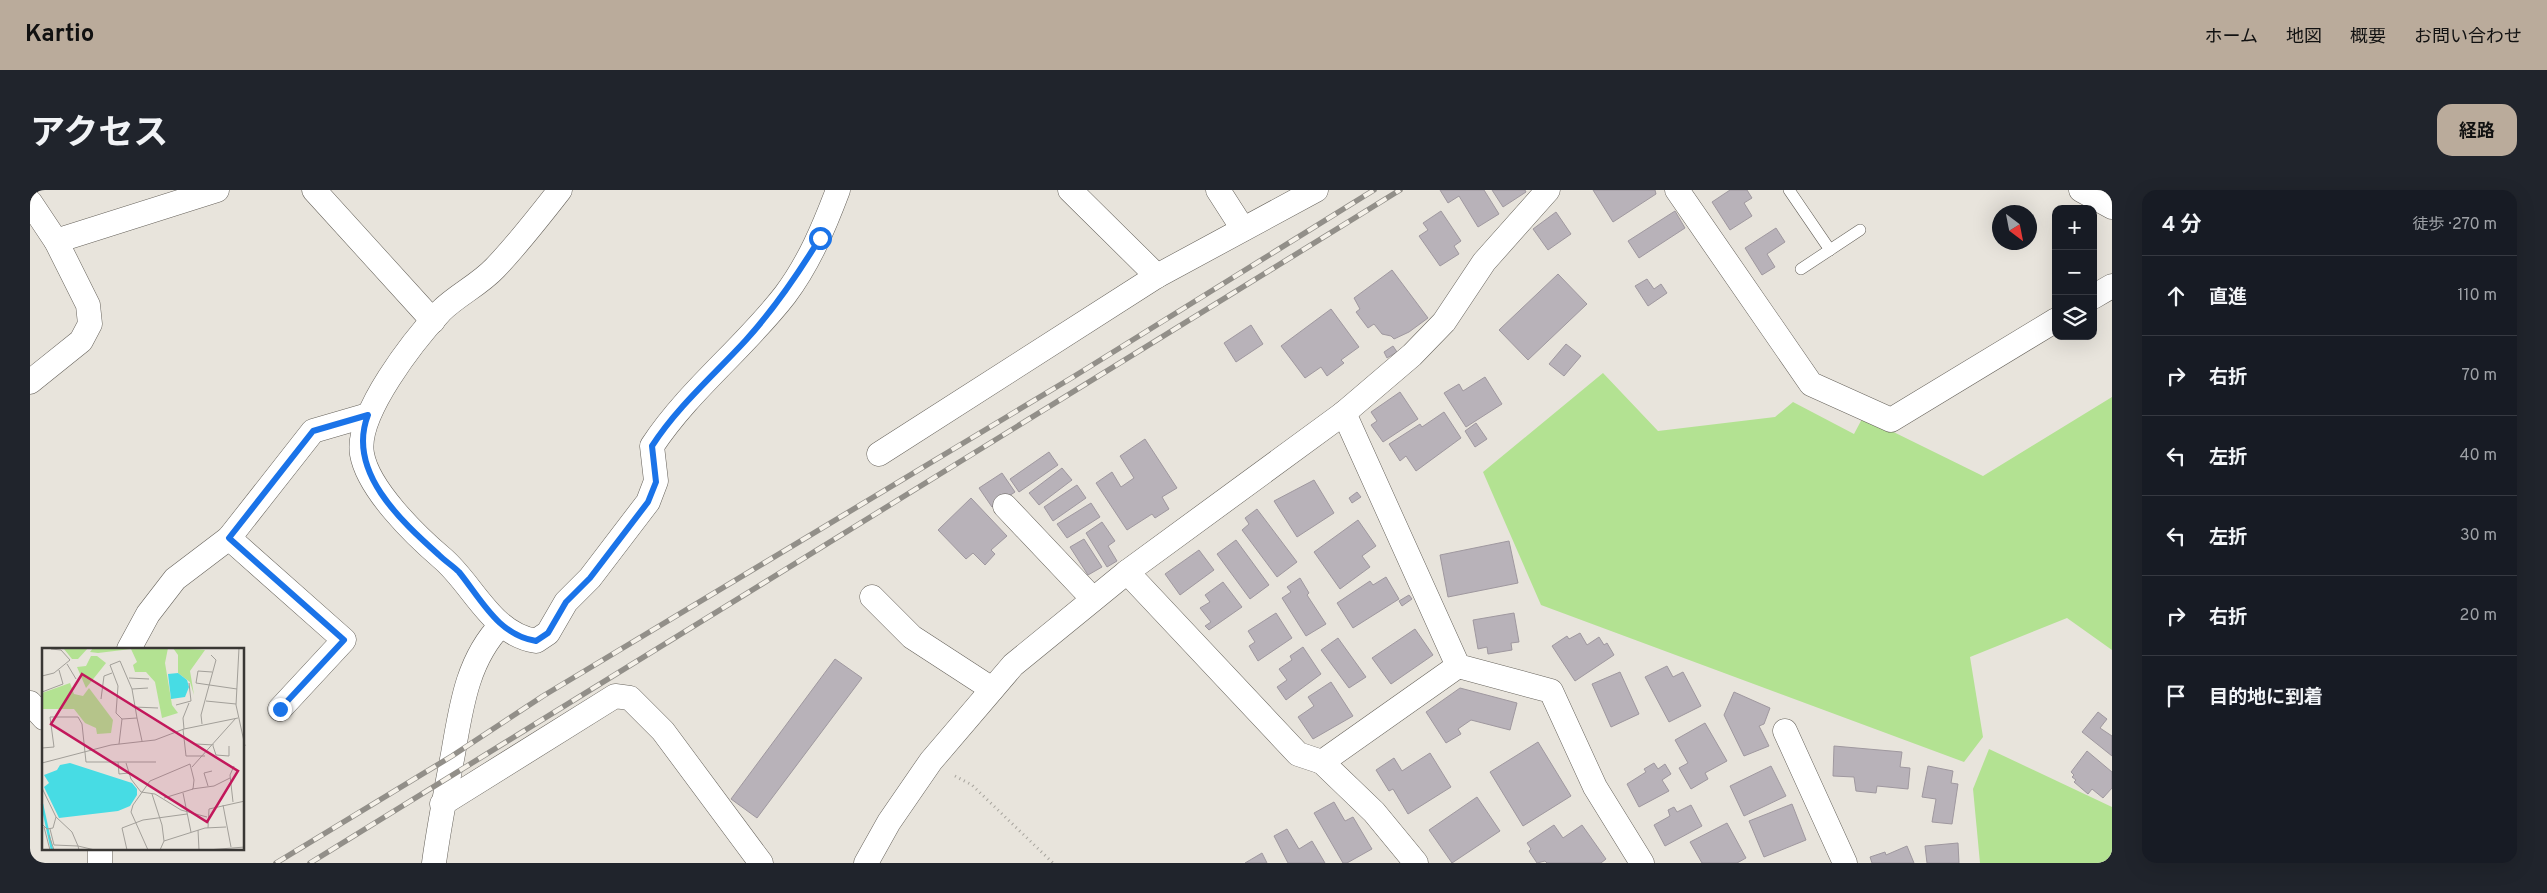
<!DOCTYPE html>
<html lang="ja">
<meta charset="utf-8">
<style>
:root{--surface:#171b24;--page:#20242c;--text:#f1f3f6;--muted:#9ea1a6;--line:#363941;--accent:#baab9b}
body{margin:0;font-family:Overpass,"Noto Sans JP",sans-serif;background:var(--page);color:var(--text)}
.controls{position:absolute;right:15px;top:15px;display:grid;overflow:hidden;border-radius:10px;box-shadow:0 5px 20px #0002}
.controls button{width:45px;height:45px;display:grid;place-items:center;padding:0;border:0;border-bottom:1px solid var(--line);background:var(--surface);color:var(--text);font:25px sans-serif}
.compass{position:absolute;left:1962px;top:15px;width:45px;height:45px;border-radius:50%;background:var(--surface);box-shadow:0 5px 20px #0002;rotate:148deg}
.stop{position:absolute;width:15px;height:15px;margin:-11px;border:4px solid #1a73e8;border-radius:50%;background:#fff}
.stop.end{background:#1a73e8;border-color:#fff;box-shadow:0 1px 5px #0008}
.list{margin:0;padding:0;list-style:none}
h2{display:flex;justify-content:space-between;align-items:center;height:65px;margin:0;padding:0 20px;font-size:21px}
h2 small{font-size:16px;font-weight:400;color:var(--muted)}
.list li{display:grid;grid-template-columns:32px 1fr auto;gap:15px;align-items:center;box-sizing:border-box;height:80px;padding:0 20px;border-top:1px solid var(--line)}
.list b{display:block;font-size:19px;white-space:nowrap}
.list em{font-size:16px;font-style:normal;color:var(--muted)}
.icon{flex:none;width:28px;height:28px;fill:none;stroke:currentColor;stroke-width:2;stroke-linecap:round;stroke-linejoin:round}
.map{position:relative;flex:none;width:2082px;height:673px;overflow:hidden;border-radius:15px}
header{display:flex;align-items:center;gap:30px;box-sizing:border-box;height:70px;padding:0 25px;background:var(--accent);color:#111}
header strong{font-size:24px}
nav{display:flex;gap:28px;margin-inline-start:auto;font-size:18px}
.intro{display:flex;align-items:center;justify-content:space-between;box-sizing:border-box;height:120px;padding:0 30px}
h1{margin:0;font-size:35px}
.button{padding:12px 22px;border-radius:15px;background:var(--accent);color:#111;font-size:18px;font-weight:700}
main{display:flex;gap:30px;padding:0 30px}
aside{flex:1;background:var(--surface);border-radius:15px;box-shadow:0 5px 20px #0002}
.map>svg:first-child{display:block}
.green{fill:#b3e292}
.building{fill:#b8b2b9;stroke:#9f989f}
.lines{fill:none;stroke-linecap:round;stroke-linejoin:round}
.lane-casing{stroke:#66625b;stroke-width:12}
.street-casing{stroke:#66625b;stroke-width:25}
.path{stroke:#a7a49d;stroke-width:3;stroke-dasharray:1 4;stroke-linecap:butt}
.lane{stroke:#fff;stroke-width:11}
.street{stroke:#fff;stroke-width:24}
.rail-casing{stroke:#928f89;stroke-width:5.5}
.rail{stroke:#f5f1e9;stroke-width:4;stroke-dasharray:11;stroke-linecap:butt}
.route{stroke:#1a73e8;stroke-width:6}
.inset-river{fill:none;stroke:#47dce4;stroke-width:2.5}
.inset-road{fill:none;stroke:#a29f99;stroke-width:1}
.view{fill:#c2185b;fill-opacity:0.15;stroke:#c2185b;stroke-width:2.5}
.inset-edge{fill:none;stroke:#393734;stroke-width:2.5}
</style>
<header>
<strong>Kartio</strong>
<nav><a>ホーム</a><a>地図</a><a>概要</a><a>お問い合わせ</a></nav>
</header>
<div class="intro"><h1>アクセス</h1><a class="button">経路</a></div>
<main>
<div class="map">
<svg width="2082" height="673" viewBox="0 0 2082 673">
<rect width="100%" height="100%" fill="#e8e4dc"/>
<g class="green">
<polygon points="1573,183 1628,241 1745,227 1763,212 1824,244 1833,227 1953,286 2082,207 2082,460 2037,428 1940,467 1953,547 1934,572 1511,415 1453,282"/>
<polygon points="1959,559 2082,617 2082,673 1950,673 1943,599"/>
</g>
<g class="building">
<polygon points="1410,0 1454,0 1469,24 1448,37 1429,6 1418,13"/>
<polygon points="1462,0 1495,0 1496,2 1473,17"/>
<polygon points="1563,0 1625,0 1626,4 1583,32"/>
<polygon points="1700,0 1717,0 1722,8 1714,13 1722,26 1700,40 1682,12"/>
<polygon points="1411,21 1431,51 1424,56 1429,64 1410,76 1389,46 1398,40 1393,33"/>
<polygon points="1645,21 1655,38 1609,68 1598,51"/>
<polygon points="1526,22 1541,44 1518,60 1503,39"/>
<polygon points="1746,38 1755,52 1737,64 1745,77 1732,85 1715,58"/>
<polygon points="1362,80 1398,128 1379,142 1364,149 1361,146 1352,144 1344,134 1338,138 1326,122 1330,119 1324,108"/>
<polygon points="1528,84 1557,114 1498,170 1469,140"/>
<polygon points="1617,89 1624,99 1631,94 1637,103 1618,116 1605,96"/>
<polygon points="1301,119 1329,157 1311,170 1314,173 1297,186 1291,177 1275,188 1251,156"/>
<polygon points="1221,135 1233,154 1206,172 1194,153"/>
<polygon points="1536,154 1551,166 1534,186 1519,174"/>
<polygon points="1363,156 1367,162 1357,168 1354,162"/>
<polygon points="1455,187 1472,214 1436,237 1414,203 1429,194 1433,201"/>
<polygon points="1370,202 1388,229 1353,252 1341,235 1347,231 1341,222"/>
<polygon points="1414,222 1431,248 1386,281 1376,266 1370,271 1359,254 1390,234 1392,237"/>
<polygon points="1446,233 1457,249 1445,257 1435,241"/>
<polygon points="1115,249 1147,298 1132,307 1139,319 1125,328 1122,324 1097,340 1066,293 1082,282 1091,297 1104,288 1090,266"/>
<polygon points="1019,262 1028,275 989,302 980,289"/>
<polygon points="1032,278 1042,290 1009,315 999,303"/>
<polygon points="972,283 985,302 962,317 949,298"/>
<polygon points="1284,290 1304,323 1267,347 1244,311"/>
<polygon points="1047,295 1056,308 1023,331 1014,317"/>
<polygon points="1327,302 1331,307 1322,313 1319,308"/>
<polygon points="941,308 977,346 961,360 965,364 955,375 943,363 936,369 908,340"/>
<polygon points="1061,313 1070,327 1037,348 1027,334"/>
<polygon points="1227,319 1267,372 1247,387 1212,340 1219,334 1215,328"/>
<polygon points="1328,330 1346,356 1332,366 1340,377 1310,399 1284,362"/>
<polygon points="1072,332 1085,351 1078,356 1087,371 1077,377 1056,343"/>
<polygon points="1054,349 1072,377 1058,385 1040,357"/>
<polygon points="1206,350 1239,395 1220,409 1187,364"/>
<polygon points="1479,351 1488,393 1418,407 1410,365"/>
<polygon points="1169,360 1184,380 1150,405 1135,384"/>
<polygon points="1356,387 1369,409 1323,438 1307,413 1340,391 1343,395"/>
<polygon points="1270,388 1279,403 1277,405 1296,434 1276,446 1252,408 1261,402 1257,397"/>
<polygon points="1193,392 1212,417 1179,440 1175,436 1181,432 1170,418 1180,412 1175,405"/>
<polygon points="1379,405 1382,409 1372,416 1369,411"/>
<polygon points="1246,423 1262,448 1228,471 1219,456 1225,452 1218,441"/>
<polygon points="1484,423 1489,452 1481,453 1482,460 1458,464 1457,457 1448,459 1443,430"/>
<polygon points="1385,439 1403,465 1361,494 1342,468"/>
<polygon points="1550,443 1557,455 1569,447 1574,455 1577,453 1584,465 1545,491 1522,456 1537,446 1539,449"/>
<polygon points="1308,448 1336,487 1319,498 1291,460"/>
<polygon points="1273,457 1291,484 1256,510 1247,497 1257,490 1249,479 1262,470 1260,466"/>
<polygon points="805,469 832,488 727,628 701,609"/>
<polygon points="1637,476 1643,487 1653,482 1671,516 1639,532 1615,487"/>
<polygon points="1590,482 1609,524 1581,537 1562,494"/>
<polygon points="1301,492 1323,526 1283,549 1268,527 1284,516 1278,507"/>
<polygon points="1430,498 1487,513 1480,540 1441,530 1428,539 1431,544 1416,553 1396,522"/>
<polygon points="1704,502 1740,518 1734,534 1729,536 1739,556 1714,566 1694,525"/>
<polygon points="2068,522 2077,529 2070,538 2082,546 2082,566 2052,542"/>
<polygon points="1675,533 1697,571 1675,583 1678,589 1661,599 1649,578 1658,573 1645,550"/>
<polygon points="1508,552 1541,606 1493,636 1460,582"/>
<polygon points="1804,556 1872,562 1870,577 1880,578 1878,599 1847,596 1846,603 1826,601 1824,587 1803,586"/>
<polygon points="2057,561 2082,582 2082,598 2073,608 2062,599 2058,604 2044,592 2046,590 2042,587 2044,585 2041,582"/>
<polygon points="1400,563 1421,597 1378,624 1363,599 1359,601 1346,580 1364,568 1372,581"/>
<polygon points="1624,573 1628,579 1635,574 1641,584 1632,590 1639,601 1609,617 1597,594 1616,582 1614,579"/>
<polygon points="1741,576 1756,606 1714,626 1700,596"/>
<polygon points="1898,576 1923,581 1921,593 1928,594 1922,634 1902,632 1906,609 1892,607"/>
<polygon points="1447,607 1470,641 1422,673 1399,640"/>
<polygon points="1304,612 1315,631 1323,627 1342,659 1317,673 1313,673 1284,623"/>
<polygon points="1762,614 1776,650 1734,667 1719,631"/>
<polygon points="1661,615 1672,636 1635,656 1624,635 1640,626 1638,620 1644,617 1647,622"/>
<polygon points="1697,633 1716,668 1707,673 1672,673 1660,652"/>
<polygon points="1524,635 1533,648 1552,635 1576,669 1571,673 1517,673 1515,671 1507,673 1499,661 1501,659 1497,653"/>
<polygon points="1257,639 1269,659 1282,651 1295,673 1258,673 1244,646"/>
<polygon points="1928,653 1929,673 1897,673 1895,656"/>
<polygon points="1877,656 1884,673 1842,673 1840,667 1855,662 1856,665"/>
<polygon points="1232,663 1237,673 1215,673"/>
</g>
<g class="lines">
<defs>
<g id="lane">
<polyline points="1759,0 1800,60"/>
<polyline points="1771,79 1830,40"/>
</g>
<g id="street">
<polyline points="284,0 403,131"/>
<path d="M 530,0 C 509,27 488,54 465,78 C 449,95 427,105 411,121 C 385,149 325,224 332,264 C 338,299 385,345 412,368 C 443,394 461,444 506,451 L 518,443 L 536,412 L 560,388 L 618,312 L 626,291 L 622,256 C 659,200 714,158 755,105 C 779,73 794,37 808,0"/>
<polyline points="1040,0 1127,86"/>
<polyline points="1188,0 1213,39"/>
<polyline points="1647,0 1781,194 1861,230 2026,130"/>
<polyline points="2051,0 2082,17"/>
<polyline points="0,12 26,51 58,115 60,134 51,151 0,192"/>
<polyline points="26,51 187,0"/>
<polyline points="2063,107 2082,96"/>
<polyline points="1314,223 1428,476 1521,501 1565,597 1612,673"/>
<polyline points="849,264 1127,86 1286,0"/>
<polyline points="975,316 1063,409"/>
<polyline points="199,348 314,450 250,519"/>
<polyline points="1097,382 1268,564 1292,572 1428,476"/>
<polyline points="842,407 882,447 962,499"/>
<polyline points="99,459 118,424 145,389 199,348 283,241 338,225"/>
<polyline points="0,513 14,528"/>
<polyline points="1755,541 1815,673"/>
<polyline points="1292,572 1344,622 1386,673"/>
<polyline points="412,614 585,506 600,508 633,541 731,673"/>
<polyline points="70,673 70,659"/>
<path d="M 404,673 C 409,636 416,601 423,564 C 431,518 437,470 471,435"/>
<polyline points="836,673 859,632 901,571 983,475 1097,382 1314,223 1382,165 1414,132 1454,72 1518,0"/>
</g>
</defs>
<use href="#lane" class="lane-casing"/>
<use href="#street" class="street-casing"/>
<polyline class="path" points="925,586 942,595 1023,673"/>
<use href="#lane" class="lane"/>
<use href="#street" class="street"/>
<defs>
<g id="rail">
<polyline points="246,673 422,566 513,506 1043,187 1344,0"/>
<polyline points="280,673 1370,0"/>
</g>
</defs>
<use href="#rail" class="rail-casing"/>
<use href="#rail" class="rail"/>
</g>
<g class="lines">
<path class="route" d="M 250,519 L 314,450 L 199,348 L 283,241 L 338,225 C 316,281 371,331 409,365 C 415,371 423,376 429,382 C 451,409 468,445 506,451 L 518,443 L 536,412 L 560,388 L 618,312 L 626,292 L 622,256 C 648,216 684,185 716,150 C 745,118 768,84 790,48"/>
</g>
<g transform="translate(12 458)">
<rect width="202" height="202" fill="#e8e4dc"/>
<path d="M 46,0 L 36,11 L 30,11 L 22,1 ZM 51,0 L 126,0 L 123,15 L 130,57 L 136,65 L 120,70 L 113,34 L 104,24 L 93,24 L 91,17 L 95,14 L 89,1 L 56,5 L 48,4 ZM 131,0 L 163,2 L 148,23 L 152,47 L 148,34 L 136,25 L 136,7 ZM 49,8 L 55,8 L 64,15 L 44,40 L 35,19 L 44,18 ZM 28,35 L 32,46 L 41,48 L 47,40 L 71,72 L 69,85 L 55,86 L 54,80 L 43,75 L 32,61 L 0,61 L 0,45 Z" fill="#b3e292"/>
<path d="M 136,25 L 145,32 L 147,39 L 143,49 L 129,51 L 126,26 ZM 28,115 L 90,135 L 95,141 L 95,147 L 88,158 L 76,163 L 17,170 L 2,139 L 7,135 L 2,127 L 15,122 L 18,117 Z" fill="#47dce4"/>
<path class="inset-river" d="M 0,156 L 10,202"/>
<path class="inset-road" d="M 197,0 L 194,57 L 203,98M 25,16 L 34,31M 170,24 L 156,23 L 154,35 L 195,41M 0,28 L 12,25 L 28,12 L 19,2 L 9,1M 87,30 L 107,31M 0,44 L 21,36 L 17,22M 59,51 L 62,28 L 70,25M 164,53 L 194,56M 134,57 L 149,53 L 147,35M 92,59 L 116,60M 95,70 L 90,41 L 106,40M 80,71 L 95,70 L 100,93M 160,76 L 159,67 L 174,12 L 169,7M 141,81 L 144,108 L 163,108M 142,81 L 141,70 L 147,55M 77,96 L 80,71 L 74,65 L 76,38 L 68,17 L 78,13 L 90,41M 154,96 L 172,97M 171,98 L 174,107 L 187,108 L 187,98M 0,100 L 12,99 L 8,69 L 36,69 L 40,76 L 44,114 L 114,114M 76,114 L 77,126 L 87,125M 0,115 L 69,97 L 113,92 L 142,81 L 196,70M 84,115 L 89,131 L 99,144 L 113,146 L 139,162 L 165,169M 150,119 L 194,70M 166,138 L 162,125 L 170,123M 0,140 L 14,169M 150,141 L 172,138 L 188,130M 141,145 L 149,184M 110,146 L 120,177 L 122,193 L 118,202M 191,154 L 188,127 L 192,118M 181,157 L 189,199M 0,176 L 5,181 L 11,180 L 14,169 L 30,184 L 36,198 L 53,202M 2,179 L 8,202M 166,180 L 167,161 L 203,153M 8,181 L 12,197 L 36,198 L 37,202M 156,182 L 157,202M 7,187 L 12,202M 122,193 L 163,180 L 184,179M 85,202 L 80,180 L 101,172 L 145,166M 106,202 L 89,164 L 91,157 L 108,133 L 148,116 L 152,132 L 151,141 L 122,150M 165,202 L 203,199"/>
<path class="view" d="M 40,26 L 196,123 L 165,174 L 9,76 Z"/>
<rect width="202" height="202" class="inset-edge"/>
</g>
</svg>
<div class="controls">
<button>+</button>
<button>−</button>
<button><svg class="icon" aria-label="layers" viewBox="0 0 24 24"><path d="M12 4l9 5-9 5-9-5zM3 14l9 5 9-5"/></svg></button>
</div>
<svg class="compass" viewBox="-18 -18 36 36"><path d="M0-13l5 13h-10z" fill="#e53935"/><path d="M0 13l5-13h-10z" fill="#9ea1a6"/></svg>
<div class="stop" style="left:790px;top:48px"></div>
<div class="stop end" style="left:250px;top:519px"></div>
</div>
<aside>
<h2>4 分<small>徒歩 · 270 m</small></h2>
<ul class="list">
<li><svg class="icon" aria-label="ahead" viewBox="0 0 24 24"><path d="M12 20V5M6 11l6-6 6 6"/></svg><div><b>直進</b></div><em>110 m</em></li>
<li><svg class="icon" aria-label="right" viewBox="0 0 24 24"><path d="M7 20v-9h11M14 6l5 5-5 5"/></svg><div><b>右折</b></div><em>70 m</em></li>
<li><svg class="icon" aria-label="left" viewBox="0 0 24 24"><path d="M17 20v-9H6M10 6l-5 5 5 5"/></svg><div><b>左折</b></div><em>40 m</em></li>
<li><svg class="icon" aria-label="left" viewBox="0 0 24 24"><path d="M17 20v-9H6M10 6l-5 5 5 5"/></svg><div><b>左折</b></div><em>30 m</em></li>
<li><svg class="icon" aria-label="right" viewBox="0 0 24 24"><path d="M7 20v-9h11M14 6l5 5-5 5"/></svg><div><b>右折</b></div><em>20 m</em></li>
<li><svg class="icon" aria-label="arrive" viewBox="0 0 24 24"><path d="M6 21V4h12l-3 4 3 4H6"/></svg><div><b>目的地に到着</b></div></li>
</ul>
</aside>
</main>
